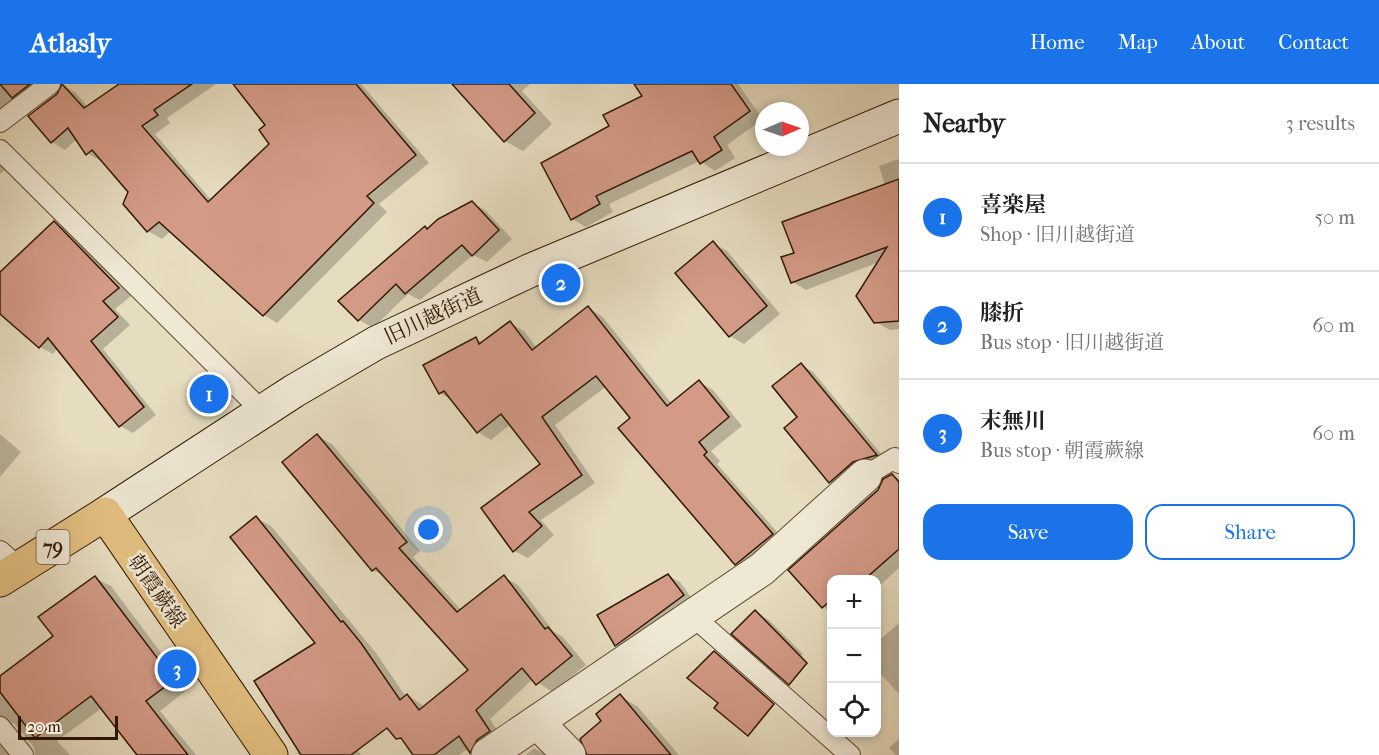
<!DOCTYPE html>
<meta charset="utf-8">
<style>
:root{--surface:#fff;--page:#f6f6f6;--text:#202124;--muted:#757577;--line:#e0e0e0;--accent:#1a73e8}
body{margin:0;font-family:"IM FELL French Canon","Noto Serif JP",serif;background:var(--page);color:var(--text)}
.controls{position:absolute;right:18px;bottom:18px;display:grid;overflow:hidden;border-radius:12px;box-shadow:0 3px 9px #0003}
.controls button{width:54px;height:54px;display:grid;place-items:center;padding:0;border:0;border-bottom:2px solid var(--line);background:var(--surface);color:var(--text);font:30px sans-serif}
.compass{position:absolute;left:755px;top:18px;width:54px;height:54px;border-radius:50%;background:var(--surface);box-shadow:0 3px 9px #0003;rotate:88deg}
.scale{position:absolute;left:18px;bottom:15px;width:100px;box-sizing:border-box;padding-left:6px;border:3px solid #301800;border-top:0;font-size:16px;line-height:21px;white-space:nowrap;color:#301800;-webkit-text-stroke:4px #efe8d5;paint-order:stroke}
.you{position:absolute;left:429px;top:446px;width:21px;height:21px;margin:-15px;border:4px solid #fff;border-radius:50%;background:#1a73e8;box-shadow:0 0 0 9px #1a73e833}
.badge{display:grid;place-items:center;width:39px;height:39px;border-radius:50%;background:var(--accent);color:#fff;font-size:20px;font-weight:700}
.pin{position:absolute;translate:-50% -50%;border:3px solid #fff;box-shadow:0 2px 6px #0006}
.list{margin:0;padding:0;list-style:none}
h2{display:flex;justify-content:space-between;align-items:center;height:78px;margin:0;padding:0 24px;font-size:26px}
h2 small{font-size:20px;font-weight:400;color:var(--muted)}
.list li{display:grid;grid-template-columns:39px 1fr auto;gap:18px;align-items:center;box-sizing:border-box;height:108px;padding:0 24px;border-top:2px solid var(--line)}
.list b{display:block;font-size:22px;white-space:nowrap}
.list p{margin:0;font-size:20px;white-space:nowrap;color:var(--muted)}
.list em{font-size:20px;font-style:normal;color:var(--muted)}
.actions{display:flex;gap:12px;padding:18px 24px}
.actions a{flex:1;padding:14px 0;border:2px solid var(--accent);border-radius:18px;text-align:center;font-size:21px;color:var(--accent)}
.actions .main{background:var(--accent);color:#fff}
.icon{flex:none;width:33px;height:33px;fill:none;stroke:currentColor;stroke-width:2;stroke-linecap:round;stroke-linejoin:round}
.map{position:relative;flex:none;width:899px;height:671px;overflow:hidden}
header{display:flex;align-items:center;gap:36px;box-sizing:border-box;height:84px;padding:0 30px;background:var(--accent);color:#fff}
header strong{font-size:28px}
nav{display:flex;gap:33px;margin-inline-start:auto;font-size:21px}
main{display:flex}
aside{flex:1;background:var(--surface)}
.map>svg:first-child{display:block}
.shadow{fill:#0003}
.building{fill:#d39a86;stroke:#301800;stroke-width:1.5}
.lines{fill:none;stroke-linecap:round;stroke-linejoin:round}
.service-casing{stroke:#5e4930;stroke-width:22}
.minor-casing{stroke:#5e4930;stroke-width:35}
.secondary-casing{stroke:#301800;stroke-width:35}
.primary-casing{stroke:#301800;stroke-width:35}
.service{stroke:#efe8d5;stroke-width:20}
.minor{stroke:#efe8d5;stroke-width:33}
.secondary{stroke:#efe8d5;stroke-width:33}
.primary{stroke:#e3be80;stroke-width:33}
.labels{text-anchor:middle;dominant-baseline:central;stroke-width:5;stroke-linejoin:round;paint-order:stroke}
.shield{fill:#efe8d5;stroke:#695640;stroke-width:1.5}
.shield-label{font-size:20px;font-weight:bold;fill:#301800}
.street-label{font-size:21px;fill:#301800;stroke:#efe8d5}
</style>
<header>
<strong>Atlasly</strong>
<nav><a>Home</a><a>Map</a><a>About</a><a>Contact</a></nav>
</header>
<main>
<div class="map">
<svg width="899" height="671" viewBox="0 0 899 671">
<rect width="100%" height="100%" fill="#e6dcbf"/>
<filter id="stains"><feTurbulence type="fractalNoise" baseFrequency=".00333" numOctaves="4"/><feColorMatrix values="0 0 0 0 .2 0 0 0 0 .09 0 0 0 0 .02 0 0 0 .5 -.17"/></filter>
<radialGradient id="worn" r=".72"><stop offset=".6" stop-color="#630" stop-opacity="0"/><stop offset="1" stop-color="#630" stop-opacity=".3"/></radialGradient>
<g class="shadow">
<polygon points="0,0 54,0 0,41"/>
<polygon points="121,0 216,0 167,34 170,39 155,50 212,117 271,60 267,42 235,0 361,0 429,79 379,120 387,128 277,239 264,231 171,147 162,155 148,147 125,120 130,108 103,76 101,77 87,69 77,55 65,66 52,58 58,11 63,1 76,9 88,23"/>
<polygon points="454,0 530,0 522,7 552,40 523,67 505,57"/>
<polygon points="636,0 738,0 763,35 727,61 735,74 715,87 700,77 609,120 613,128 586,143 572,135 611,43 644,12"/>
<polygon points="899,75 899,245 890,246 876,238 879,178 806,206 793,198 796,170 885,101 879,82"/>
<polygon points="0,81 5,86 0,90"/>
<polygon points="472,118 486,127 512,155 487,178 473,171 420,216 408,210 373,244 359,236 428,146"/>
<polygon points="54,139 67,146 131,212 115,225 130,241 103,265 156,331 133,349 120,342 58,264 53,270 40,263 0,228 0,188"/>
<polygon points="713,159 727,167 780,230 744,260 730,252"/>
<polygon points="588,224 602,232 672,320 699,298 713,306 742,342 711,367 720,377 717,380 786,458 749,488 736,480 607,302 555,341 595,399 541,436 554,451 528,474 514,467 542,380 511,340 491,356 478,348 453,317 440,309 476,255 483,259 510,239 524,247 537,264"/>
<polygon points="801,281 813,288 888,378 842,405 830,398 799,333"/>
<polygon points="0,350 21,368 0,393"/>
<polygon points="317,352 332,360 420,467 413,473 461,526 504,493 518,501 554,548 563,553 586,581 552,608 533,595 490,635 503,656 477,671 469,664 459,671 415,671 323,548 256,434 271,442 376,569 406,613 408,611 425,623 470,586 386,493 373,486"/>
<polygon points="892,391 899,395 899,484 876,505 876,496 832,496 832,531 790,487"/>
<polygon points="668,492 680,498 694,518 627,568 616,561"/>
<polygon points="95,494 111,502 188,605 160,627 196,671 139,671 102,624 57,657 70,671 35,671 34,663 14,639 7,642 14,671 0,671 0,594 55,552"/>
<polygon points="755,528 769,536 803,570 782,589"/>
<polygon points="899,539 899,610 876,585 876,559"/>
<polygon points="714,569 759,605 734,628"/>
<polygon points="305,584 361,671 296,670 300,667"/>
<polygon points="620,612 638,623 679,671 608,671 603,637"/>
<polygon points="899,655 899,671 896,671 889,664"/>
<polygon points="534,664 547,671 526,671"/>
</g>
<g class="building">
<polygon points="0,0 30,0 12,14"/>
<polygon points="62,0 84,24 119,0 192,0 154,26 158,31 142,42 208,118 269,60 259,46 265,41 233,0 356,0 416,71 367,112 374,119 263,232 159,138 147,148 123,120 128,108 92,66 86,71 68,44 51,59 28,32 57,10"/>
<polygon points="452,0 509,0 535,29 504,58"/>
<polygon points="634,0 731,0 750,27 714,53 722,66 700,80 692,67 596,112 600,120 571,136 541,79 609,42 603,31 642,12"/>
<polygon points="899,95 899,237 874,239 856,212 887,163 791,199 781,173 794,169 782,138"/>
<polygon points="472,117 499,146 472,172 462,161 405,210 396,200 358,237 338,217 425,142 427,145 438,135"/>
<polygon points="54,137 119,204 103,217 118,233 91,257 144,323 119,343 48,254 39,264 0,230 0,188"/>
<polygon points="713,157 767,222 729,253 675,189"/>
<polygon points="588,222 667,322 699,296 729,333 699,358 707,368 704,371 773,450 735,481 618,344 630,334 596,292 542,333 582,391 529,428 542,442 513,468 481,424 540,380 501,330 477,349 444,307 439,310 423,281 476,253 479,260 510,237 532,266"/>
<polygon points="801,279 877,371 853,378 829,399 784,344 797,333 772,302"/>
<polygon points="317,350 407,458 399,464 457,528 504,491 545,545 548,543 572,572 536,601 522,584 476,626 490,647 477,656 470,669 459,652 434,671 413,671 401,654 396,655 387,644 351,671 301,671 254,597 315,559 230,453 256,432 341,538 343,537 361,559 400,616 407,610 419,626 468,586 376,484 372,487 282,378"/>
<polygon points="892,390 899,398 899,465 865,495 831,495 831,516 822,524 788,486 878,406 883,395"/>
<polygon points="668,490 684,511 615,562 597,531"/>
<polygon points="95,492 174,596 146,617 188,671 137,671 91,612 35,654 0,608 0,592 53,552 38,533"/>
<polygon points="755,526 807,579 789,601 731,550"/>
<polygon points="714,567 774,620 748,652 714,624 718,619 687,594"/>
<polygon points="620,610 671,671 587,671 580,655 601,637 596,630"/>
</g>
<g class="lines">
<defs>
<g id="service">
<polyline points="0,38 50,0"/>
<polyline points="0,66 263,328"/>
<polyline points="865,392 895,374 899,379"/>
<polyline points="0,467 19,484"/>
<polyline points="693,532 850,671"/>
<polyline points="0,643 23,671"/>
</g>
<g id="minor">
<polyline points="537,638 569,671"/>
<polyline points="488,671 762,485 865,392"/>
</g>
<polyline id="secondary" points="105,430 294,307 376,259 529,187 899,32"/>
<polyline id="primary" points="0,496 105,430 271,671"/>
</defs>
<use href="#service" class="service-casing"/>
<use href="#minor" class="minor-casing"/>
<use href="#secondary" class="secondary-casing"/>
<use href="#primary" class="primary-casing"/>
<use href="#service" class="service"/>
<use href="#minor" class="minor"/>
<use href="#secondary" class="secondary"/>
<use href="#primary" class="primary"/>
</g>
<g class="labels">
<rect class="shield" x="36.5" y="446" width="33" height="34" rx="4.5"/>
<g class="shield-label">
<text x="53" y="463">79</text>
</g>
<g class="street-label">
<text transform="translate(433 232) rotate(-25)">旧川越街道</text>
<text transform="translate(157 507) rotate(55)">朝霞蕨線</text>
</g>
</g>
<rect width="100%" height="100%" filter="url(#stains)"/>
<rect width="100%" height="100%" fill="url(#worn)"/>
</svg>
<div class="controls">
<button>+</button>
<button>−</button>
<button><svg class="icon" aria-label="locate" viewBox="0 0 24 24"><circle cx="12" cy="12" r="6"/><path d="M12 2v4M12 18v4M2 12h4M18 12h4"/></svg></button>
</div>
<svg class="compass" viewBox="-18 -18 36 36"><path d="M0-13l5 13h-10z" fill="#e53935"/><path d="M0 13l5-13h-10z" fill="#757577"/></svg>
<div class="scale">20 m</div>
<div class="you"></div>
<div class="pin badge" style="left:209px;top:310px">1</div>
<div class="pin badge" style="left:561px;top:199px">2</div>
<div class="pin badge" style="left:177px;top:585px">3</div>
</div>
<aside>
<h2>Nearby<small>3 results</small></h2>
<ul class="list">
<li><span class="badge">1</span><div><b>喜楽屋</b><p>Shop · 旧川越街道</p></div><em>50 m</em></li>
<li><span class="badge">2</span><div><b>膝折</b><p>Bus stop · 旧川越街道</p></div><em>60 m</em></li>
<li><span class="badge">3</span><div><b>末無川</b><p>Bus stop · 朝霞蕨線</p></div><em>60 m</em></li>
</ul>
<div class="actions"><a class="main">Save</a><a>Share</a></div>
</aside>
</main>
